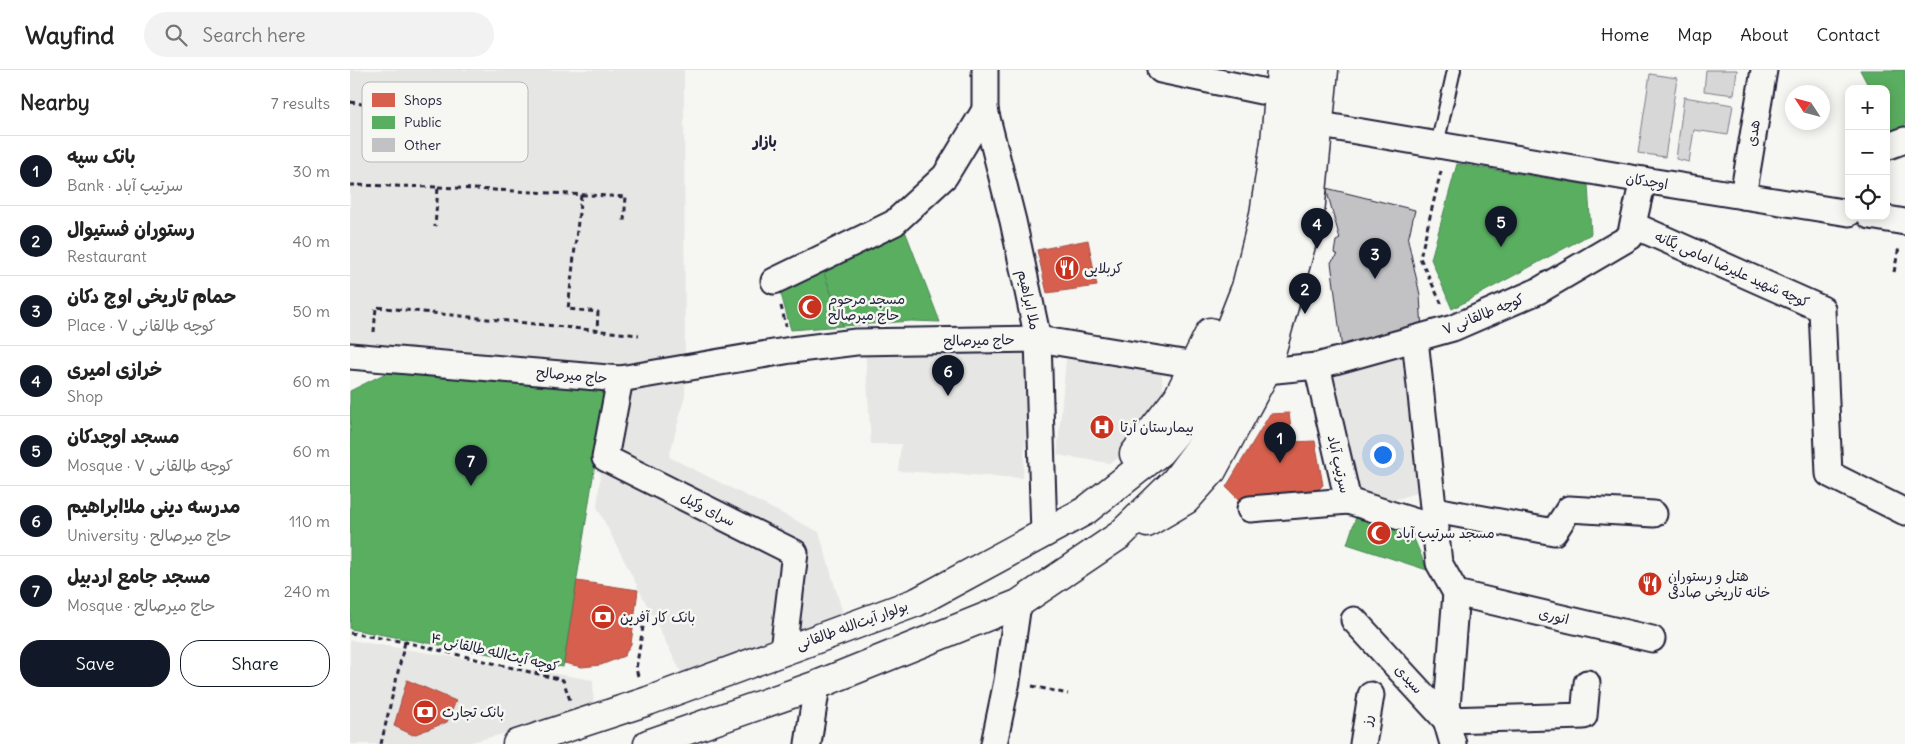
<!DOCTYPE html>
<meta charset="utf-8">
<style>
:root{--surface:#fff;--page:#f2f2f2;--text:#222;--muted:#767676;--line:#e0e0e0;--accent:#111827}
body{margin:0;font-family:Delius,"Playpen Sans Arabic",sans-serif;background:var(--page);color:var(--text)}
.controls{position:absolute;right:15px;top:15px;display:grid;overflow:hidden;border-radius:10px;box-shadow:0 2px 12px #0003}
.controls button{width:45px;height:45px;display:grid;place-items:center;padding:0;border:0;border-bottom:1px solid var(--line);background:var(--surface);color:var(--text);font:25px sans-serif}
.compass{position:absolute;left:1435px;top:15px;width:45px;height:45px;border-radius:50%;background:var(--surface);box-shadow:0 2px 12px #0003;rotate:306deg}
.you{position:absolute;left:1032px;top:384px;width:18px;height:18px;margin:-12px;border:4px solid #fff;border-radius:50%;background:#1a73e8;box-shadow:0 0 0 8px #1a73e833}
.badge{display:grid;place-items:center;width:32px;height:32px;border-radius:50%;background:var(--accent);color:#fff;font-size:16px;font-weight:700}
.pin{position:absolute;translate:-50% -41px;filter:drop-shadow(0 1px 2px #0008)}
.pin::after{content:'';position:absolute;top:26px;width:18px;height:15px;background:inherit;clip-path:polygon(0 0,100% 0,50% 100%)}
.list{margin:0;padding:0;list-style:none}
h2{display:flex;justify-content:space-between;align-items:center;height:65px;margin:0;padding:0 20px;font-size:21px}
h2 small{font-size:16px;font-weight:400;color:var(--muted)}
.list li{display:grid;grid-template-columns:32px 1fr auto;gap:15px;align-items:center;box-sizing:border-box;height:70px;padding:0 20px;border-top:1px solid var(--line)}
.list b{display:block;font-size:19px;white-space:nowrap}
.list p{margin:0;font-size:16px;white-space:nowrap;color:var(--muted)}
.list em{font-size:16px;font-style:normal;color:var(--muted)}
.actions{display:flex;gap:10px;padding:15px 20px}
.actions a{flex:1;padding:11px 0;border:1px solid var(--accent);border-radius:20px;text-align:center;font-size:18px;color:var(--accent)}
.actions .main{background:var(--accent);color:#fff}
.icon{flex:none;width:28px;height:28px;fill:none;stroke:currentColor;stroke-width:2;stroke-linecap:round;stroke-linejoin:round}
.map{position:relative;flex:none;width:1555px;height:674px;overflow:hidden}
header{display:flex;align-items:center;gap:30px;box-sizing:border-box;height:70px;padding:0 25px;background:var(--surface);border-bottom:1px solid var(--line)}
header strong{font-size:24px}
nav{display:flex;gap:28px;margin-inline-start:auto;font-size:18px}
.search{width:350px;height:45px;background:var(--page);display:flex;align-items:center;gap:12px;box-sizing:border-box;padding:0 18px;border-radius:28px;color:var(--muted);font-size:19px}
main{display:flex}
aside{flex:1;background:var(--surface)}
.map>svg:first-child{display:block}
.built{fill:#e6e6e4}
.green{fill:#d7d7d7;stroke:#7c7c89}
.shops{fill:#d6604d;stroke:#a04d48}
.public{fill:#5aae61;stroke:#498456}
.building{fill:#c2c2c4;stroke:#22223b}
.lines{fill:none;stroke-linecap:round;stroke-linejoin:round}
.lane-casing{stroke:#22223b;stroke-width:16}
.street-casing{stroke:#22223b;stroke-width:29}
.secondary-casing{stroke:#22223b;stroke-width:31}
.path{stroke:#22223b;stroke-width:3;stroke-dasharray:5 4;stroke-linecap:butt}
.lane{stroke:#f6f6f2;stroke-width:12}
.street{stroke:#f6f6f2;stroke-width:25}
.secondary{stroke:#f6f6f2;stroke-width:28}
.labels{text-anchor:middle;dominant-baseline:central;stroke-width:5;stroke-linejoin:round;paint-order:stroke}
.street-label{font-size:14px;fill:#22223b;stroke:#f6f6f2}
.poi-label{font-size:14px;fill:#22223b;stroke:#f6f6f2;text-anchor:start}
.neighbourhood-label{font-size:15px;font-weight:bold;fill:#22223b;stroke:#f6f6f2}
.key{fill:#f6f6f2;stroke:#b6b6bb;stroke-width:1}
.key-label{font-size:14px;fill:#22223b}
</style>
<header>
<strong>Wayfind</strong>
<div class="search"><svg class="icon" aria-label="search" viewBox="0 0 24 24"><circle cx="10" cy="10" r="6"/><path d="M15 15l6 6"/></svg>Search here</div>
<nav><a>Home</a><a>Map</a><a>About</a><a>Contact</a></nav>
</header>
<main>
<aside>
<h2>Nearby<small>7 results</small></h2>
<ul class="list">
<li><span class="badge">1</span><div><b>بانک سپه</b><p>Bank · سرتیپ آباد</p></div><em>30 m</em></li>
<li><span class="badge">2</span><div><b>رستوران فستیوال</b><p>Restaurant</p></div><em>40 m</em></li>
<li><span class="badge">3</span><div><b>حمام تاریخی اوچ دکان</b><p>Place · کوچه طالقانی ۷</p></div><em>50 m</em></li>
<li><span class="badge">4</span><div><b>خرازی امیری</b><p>Shop</p></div><em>60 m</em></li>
<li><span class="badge">5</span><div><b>مسجد اوچدکان</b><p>Mosque · کوچه طالقانی ۷</p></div><em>60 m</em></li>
<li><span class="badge">6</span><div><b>مدرسه دینی ملاابراهیم</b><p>University · حاج میرصالح</p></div><em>110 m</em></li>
<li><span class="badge">7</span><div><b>مسجد جامع اردبیل</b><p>Mosque · حاج میرصالح</p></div><em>240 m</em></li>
</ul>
<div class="actions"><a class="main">Save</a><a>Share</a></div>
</aside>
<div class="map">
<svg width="1555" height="674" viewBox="0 0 1555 674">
<rect width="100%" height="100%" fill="#f6f6f2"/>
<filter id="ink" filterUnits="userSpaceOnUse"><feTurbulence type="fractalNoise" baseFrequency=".02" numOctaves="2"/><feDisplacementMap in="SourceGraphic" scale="10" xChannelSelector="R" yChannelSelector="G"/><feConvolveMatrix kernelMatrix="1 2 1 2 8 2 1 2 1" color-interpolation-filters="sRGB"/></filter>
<g filter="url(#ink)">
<g class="built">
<polygon points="0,0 334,0 335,326 319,387 469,462 494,547 333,606 247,437 260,315 0,297"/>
<polygon points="680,278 673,408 548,401 551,374 521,374 515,279"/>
<polygon points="1063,281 1078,419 1044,430 1002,423 983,296"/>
<polygon points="716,289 811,297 814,329 774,386 759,393 707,385"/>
<polygon points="0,570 243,610 244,641 114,674 0,674"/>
</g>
<g class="green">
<polygon points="1356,0 1387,0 1384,25 1354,21"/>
<polygon points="1300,4 1327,8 1315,87 1288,83"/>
<polygon points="1334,27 1383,35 1378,65 1344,60 1339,92 1326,89"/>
</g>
<g class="shops">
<polygon points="738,170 747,216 697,223 687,180"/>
<polygon points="939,343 943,372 965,371 973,415 966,422 891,432 876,417 920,344"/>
<polygon points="227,511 288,520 281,574 274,586 251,595 232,597 214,593"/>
<polygon points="57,610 106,631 97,652 63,665 44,656"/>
</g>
<g class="public">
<polygon points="1510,0 1555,0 1555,62 1545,65 1536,49 1536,19 1520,19"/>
<polygon points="1107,94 1238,115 1241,164 1102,239 1081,189"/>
<polygon points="552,153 590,252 561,251 493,256 471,195"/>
<polygon points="471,195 493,256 441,260 429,217"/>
<polygon points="42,300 257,318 213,597 0,559 0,321"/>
<polygon points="1008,441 1051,455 1065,471 1077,500 997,474"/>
</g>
<polygon class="building" points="976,118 1065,140 1058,170 1070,225 1072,262 992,280 981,192 988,185 984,183 986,171 990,169"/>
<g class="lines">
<defs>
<polyline id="lane" points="1087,75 1104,0"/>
<g id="street">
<polyline points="635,0 635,40 663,151 688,269 694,464"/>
<polyline points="811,0 911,21"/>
<polyline points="970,48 971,55 1293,110 1499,143"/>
<polyline points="1536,77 1555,70"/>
<polyline points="1393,126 1414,0"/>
<polyline points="1520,146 1555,152"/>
<polyline points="1283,155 1472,239 1479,404 1555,442"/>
<polyline points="424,211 544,153 595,106 635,40"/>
<polyline points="1065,269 1089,493 1106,523 1096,650"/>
<polyline points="0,286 270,309 441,280 506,272 688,269 845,295"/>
<polyline points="967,296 998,431 1086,458"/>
<polyline points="916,301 967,296 1103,258 1188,221 1280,167 1293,110"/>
<polyline points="270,309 255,388 445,483 433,580"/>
<polyline points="900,439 998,431"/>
<polyline points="1085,440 1204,462 1219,439 1304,444"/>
<polyline points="1106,523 1302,569"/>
<polyline points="1004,550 1096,650 1103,674"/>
<polyline points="1096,650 1234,646 1237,613"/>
<polyline points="458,674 467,615"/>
<polyline points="644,674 657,611 668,534"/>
<polyline points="1013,674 1021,625"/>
</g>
<g id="secondary">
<polyline points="784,384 828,327 860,262"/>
<polyline points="797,453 836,430 862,401 916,301 960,143 974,0"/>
<polyline points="167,674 298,631 567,532 735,441 810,382 840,346 859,312 896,217 914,144 925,72 931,0"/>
<polyline points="298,674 467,615 668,534 770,465 825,411 851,376 877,330 915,234 936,152 953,0"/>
</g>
</defs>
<use href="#lane" class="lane-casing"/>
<use href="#street" class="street-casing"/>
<use href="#secondary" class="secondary-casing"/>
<g class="path">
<polyline points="0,32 77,45"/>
<polyline points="1091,101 1070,188 1092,235"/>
<polyline points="0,115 88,117 85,157"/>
<polyline points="88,117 276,127 274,151"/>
<polyline points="231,125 218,239 248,242 247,261"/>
<polyline points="1544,202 1549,177"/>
<polyline points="431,236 436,256"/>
<polyline points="24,262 26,237 289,265"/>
<polyline points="0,563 55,572 213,610 220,630"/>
<polyline points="288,606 286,599 294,551"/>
<polyline points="682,616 718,624"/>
<polyline points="31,674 55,572"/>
</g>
<use href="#lane" class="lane"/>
<use href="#street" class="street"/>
<use href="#secondary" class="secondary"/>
</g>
</g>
<defs>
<symbol id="restaurant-disc" viewBox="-11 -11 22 22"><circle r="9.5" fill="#c8321e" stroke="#f6f6f2"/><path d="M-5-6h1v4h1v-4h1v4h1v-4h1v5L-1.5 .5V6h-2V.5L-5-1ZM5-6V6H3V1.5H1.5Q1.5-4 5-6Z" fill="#fff"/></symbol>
<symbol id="mosque-disc" viewBox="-11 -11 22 22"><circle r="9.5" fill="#c8321e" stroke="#f6f6f2"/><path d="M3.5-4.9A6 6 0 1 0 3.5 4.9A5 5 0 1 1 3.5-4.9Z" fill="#fff"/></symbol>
<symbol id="hospital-disc" viewBox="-11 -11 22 22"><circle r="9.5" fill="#c8321e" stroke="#f6f6f2"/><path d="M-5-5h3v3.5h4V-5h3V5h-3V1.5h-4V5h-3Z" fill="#fff"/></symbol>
<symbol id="bank-disc" viewBox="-11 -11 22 22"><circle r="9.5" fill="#c8321e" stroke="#f6f6f2"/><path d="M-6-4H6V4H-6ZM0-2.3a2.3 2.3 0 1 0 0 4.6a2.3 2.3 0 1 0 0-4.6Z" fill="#fff"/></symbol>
</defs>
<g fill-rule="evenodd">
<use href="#restaurant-disc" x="703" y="184" width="28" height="28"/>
<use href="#mosque-disc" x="446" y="223" width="28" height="28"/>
<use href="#hospital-disc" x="738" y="343" width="28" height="28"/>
<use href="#mosque-disc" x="1015" y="449" width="28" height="28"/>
<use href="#restaurant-disc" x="1286" y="500" width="28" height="28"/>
<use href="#bank-disc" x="239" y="533" width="28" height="28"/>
<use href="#bank-disc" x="61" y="628" width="28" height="28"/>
</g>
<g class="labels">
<g class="street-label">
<text transform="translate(1403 63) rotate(-81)">هدی</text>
<text transform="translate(1297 111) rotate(9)">اوچدکان</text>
<text transform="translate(1382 199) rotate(24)">کوچه شهید علیرضا امامی یگانه</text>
<text transform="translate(679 230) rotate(78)">ملا ابراهیم</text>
<text transform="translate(1133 244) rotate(-22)">کوچه طالقانی ۷</text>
<text transform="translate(629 270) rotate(-1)">حاج میرصالح</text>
<text transform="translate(222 305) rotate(5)">حاج میرصالح</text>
<text transform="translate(989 394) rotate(77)">سرتیپ آباد</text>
<text transform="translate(358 439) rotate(27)">سرای وکیل</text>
<text transform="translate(1204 546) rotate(13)">انوری</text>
<text transform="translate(502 555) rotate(-20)">بولوار آیت‌الله طالقانی</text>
<text transform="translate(145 582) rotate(13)">کوچه آیت‌الله طالقانی ۴</text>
<text transform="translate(1059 609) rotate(47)">سیدی</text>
<text transform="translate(1017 650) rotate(-81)">رز</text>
</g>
<g class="poi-label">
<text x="734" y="198">کربلایی</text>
<text x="478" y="229">مسجد مرحوم<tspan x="478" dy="16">حاج میرصالح</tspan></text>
<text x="770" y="357">بیمارستان آرتا</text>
<text x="1046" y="463">مسجد سرتیپ آباد</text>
<text x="1318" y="506">هتل و رستوران<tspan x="1318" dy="16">خانه تاریخی صادقی</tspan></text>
<text x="270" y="547">بانک کار آفرین</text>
<text x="92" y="642">بانک تجارت</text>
</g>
<g class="neighbourhood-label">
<text x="415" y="71">بازار</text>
</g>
</g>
<rect x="12" y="12" width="166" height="80" rx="8" class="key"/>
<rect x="22" y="23" width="23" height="14" fill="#d6604d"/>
<rect x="22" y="46" width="23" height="13" fill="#5aae61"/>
<rect x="22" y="68" width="23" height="14" fill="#c2c2c4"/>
<g class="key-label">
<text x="54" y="35">Shops</text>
<text x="54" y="57">Public</text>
<text x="54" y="80">Other</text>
</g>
</svg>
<div class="controls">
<button>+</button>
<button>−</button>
<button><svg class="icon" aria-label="locate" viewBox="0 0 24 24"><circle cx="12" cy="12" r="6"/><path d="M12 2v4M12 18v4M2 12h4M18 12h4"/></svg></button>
</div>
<svg class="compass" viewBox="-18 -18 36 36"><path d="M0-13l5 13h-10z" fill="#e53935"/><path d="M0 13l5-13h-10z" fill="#767676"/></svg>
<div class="you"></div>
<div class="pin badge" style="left:930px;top:393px">1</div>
<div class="pin badge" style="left:955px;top:244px">2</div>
<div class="pin badge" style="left:1025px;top:209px">3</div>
<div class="pin badge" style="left:967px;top:179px">4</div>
<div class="pin badge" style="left:1151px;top:177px">5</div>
<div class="pin badge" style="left:598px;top:326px">6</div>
<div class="pin badge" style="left:121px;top:416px">7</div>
</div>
</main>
